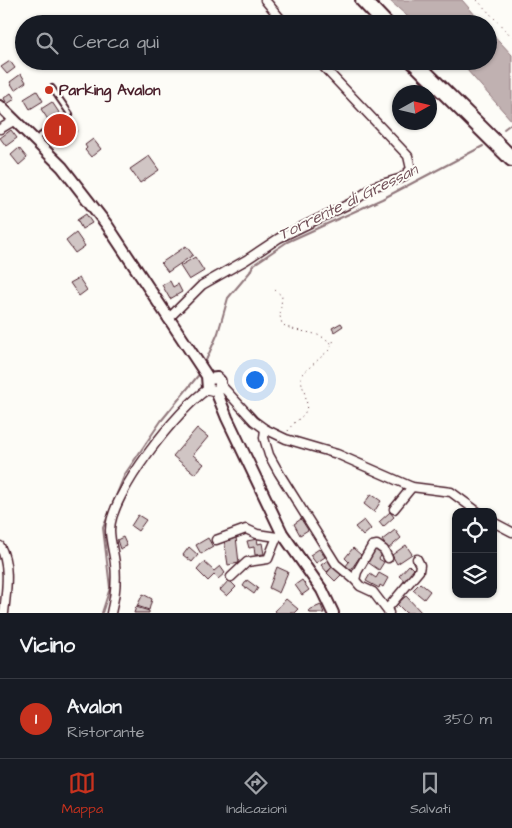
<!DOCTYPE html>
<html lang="it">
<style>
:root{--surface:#171b24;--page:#242831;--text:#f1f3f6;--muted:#9ea1a6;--line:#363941;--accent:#c8321e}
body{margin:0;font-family:"Architects Daughter",sans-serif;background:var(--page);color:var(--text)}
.controls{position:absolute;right:15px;bottom:15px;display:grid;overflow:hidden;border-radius:10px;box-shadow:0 1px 4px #0004}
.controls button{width:45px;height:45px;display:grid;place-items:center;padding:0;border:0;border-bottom:1px solid var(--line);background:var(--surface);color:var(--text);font:25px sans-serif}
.compass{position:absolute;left:392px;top:85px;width:45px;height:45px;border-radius:50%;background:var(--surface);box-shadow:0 1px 4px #0004;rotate:82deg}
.you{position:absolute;left:254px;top:379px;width:18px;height:18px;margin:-12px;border:4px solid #fff;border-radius:50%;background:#1a73e8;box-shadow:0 0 0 8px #1a73e833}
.badge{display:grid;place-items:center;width:32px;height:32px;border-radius:50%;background:var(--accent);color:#fff;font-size:16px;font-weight:700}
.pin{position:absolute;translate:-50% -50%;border:2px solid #fff;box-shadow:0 1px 5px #0006}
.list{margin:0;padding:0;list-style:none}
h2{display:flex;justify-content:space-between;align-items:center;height:65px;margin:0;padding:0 20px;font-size:21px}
h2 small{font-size:16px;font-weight:400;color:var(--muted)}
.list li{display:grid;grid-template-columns:32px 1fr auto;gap:15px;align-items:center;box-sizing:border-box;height:80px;padding:0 20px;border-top:1px solid var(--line)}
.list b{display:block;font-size:19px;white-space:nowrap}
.list p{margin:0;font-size:16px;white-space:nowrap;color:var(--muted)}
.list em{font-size:16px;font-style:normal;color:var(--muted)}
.icon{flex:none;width:28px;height:28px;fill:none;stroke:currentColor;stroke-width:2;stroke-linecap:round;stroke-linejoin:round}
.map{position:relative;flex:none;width:512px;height:613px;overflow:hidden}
.search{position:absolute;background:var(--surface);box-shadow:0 1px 4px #0004;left:15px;right:15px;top:15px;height:55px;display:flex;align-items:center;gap:12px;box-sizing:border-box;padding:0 18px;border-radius:28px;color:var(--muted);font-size:19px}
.sheet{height:145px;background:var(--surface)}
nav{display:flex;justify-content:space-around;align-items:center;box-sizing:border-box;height:70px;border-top:1px solid var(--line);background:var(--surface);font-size:14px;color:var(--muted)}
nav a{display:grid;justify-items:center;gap:2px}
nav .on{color:var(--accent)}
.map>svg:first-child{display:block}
.water{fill:#c0b1b1;stroke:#91777b}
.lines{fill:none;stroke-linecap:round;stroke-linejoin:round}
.stream{stroke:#91777b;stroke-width:2}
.building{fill:#d0c5c4;stroke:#4a1f2b}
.lane-casing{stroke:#4a1f2b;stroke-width:8}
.street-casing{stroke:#4a1f2b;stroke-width:11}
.secondary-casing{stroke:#4a1f2b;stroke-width:14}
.highway-casing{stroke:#4a1f2b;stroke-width:18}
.path{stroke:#4a1f2b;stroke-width:1;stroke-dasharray:1 4;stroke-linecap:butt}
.lane{stroke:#fdfcf7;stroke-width:4}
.street{stroke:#fdfcf7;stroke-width:8}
.secondary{stroke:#fdfcf7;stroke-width:10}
.highway{stroke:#fdfcf7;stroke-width:14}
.poi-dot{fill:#c8321e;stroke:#fdfcf7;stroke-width:2}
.labels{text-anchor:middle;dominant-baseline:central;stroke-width:4;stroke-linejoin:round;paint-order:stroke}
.poi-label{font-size:15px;font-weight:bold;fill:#4a1f2b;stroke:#fdfcf7;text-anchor:start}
.water-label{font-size:16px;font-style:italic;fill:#73525a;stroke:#fdfcf7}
</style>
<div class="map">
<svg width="512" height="613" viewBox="0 0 512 613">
<rect width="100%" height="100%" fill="#fdfcf7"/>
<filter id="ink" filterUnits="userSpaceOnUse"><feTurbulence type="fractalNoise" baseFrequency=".02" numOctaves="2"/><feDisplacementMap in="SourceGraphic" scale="10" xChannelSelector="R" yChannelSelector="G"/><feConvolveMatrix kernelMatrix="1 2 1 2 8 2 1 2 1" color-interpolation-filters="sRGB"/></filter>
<g filter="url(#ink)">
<g class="water">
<polygon points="389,0 462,0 483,24 416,24"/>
<polygon points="488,29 512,55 512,121 459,61 488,61"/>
</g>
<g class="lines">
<g class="stream">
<polyline points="504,129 512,123"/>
<polyline points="204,365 218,333 228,298 250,272 253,265 287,242 382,199 483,146"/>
<polyline points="102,613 110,588 103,528 125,474 161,421 201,372"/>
</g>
</g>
<g class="building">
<polygon points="10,61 15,68 7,74 1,67"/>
<polygon points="21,74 26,82 15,90 10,82"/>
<polygon points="37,91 43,101 30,109 24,99"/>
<polygon points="11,93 15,99 7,104 4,98"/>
<polygon points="52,102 60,114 49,121 41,109"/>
<polygon points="69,119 77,131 59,144 52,132"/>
<polygon points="11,130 17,138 6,146 0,138"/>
<polygon points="93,139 101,149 91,157 85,150 87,148 85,145"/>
<polygon points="19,148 27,158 19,165 11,155"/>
<polygon points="149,156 159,170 140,183 130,169"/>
<polygon points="86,214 92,223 82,229 77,220"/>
<polygon points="76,233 85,246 75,253 66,241"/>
<polygon points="186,246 193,255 168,272 161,263"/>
<polygon points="195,257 204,271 189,280 180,266"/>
<polygon points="79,278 87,290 79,296 70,283"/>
<polygon points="170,281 173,287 178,284 182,292 170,299 162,285"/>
<polygon points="341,323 343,326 334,332 332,328"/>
<polygon points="197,428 208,437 193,455 204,464 195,474 173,456"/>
<polygon points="371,494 381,501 374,512 364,504"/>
<polygon points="390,512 394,517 383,527 379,522"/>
<polygon points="138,515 146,520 138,531 131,526"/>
<polygon points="301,519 308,530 300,535 294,524"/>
<polygon points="364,520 371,529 363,536 355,527"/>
<polygon points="395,530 401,538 388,549 382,540"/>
<polygon points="123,537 127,546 120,549 117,540"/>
<polygon points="236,537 239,563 228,565 224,539"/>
<polygon points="208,538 213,547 201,554 196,545"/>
<polygon points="257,539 258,544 262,543 264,554 255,555 254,547 249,548 247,541"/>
<polygon points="406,545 412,554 397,564 392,555"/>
<polygon points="189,547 198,555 192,562 183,555"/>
<polygon points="353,548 361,555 350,571 345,567 349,562 345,558"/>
<polygon points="319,549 325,557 316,563 310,555"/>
<polygon points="374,549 382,554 379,559 384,562 379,570 366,561"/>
<polygon points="328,560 333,566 327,572 321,565"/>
<polygon points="204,562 214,571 220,566 225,573 218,579 214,575 208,581 197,570"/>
<polygon points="409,565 416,572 406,582 399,576"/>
<polygon points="333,566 342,574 335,581 327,573"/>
<polygon points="277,567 288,572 279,593 269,588"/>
<polygon points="379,573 388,578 383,587 380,585 379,588 366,581 370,574 376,578"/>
<polygon points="229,580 236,587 227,596 220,590"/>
<polygon points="247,580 258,588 254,594 243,586"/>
<polygon points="302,580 309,590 302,595 295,585"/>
<polygon points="420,583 430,591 424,599 413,590"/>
<polygon points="143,594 152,599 149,610 137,606"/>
<polygon points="406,596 422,613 406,613 397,604"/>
<polygon points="286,599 298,609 294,613 277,613 275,611"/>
<polygon points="321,605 324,613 310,613 309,610"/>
<polygon points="136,607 149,611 149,613 134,613"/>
</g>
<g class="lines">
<defs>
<polyline id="lane" points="36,139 70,114 52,88"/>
<g id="street">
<polyline points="265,0 285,24"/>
<polyline points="0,129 15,120"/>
<polyline points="168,319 202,285 246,260 279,238 351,203 375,186 402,178 411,169 408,156 318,61"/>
<polyline points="221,385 254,421 265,429 286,439 337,454 412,487 451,492 478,512"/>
<polyline points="265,429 264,438 269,455 279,473 336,564 355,580"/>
<polyline points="394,509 412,487"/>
<polyline points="493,522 512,532"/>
<polyline points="216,540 246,529 257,534 277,537 282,533"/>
<path d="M 0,546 C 11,566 6,592 4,613"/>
<polyline points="388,558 384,550 377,545 372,546 357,572 355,580 360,586 373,592 389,613"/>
<polyline points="231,577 247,562 268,559 277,537"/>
<polyline points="387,609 419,571 420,565 417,559"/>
<path d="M 111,613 C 115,597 117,581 115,564 C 114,553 110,541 110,530 C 110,495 179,407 208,389"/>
</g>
<g id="secondary">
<polyline points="0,106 62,167 107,225 207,376 208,389 216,391"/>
<polyline points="209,379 217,378 220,381 220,389 216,391"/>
<polyline points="216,391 227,418 282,533 322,590 333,613"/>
</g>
<g id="highway">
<polyline points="363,0 386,24"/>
<polyline points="413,61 512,159"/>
</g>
</defs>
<use href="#lane" class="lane-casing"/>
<use href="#street" class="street-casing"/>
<use href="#secondary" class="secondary-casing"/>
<use href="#highway" class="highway-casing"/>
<g class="path">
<polyline points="477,0 512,37"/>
<path d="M 275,290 L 282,296 L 280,316 L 282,324 C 298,335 315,328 332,344"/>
<path d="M 288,431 C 292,423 299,420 304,414 C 312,403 300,387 301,375 L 329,350 L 335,338"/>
</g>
<use href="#lane" class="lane"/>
<use href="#street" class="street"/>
<use href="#secondary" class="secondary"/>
<use href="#highway" class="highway"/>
</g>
</g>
<circle class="poi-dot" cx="49" cy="90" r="5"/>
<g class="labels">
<g class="poi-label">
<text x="59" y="90">Parking Avalon</text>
</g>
<g class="water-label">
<text transform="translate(348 202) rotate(-26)">Torrente di Gressan</text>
</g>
</g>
</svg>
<div class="controls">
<button><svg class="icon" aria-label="locate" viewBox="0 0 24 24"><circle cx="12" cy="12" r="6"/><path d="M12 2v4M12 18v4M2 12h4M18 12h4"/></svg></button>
<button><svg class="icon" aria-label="layers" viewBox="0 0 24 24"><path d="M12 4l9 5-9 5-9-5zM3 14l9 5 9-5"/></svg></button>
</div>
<svg class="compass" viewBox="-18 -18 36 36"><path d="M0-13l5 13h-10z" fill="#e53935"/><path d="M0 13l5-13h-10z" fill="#9ea1a6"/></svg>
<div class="you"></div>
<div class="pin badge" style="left:60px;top:130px">1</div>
<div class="search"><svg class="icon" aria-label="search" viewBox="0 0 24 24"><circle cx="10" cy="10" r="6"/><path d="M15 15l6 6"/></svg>Cerca qui</div>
</div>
<section class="sheet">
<h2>Vicino<small></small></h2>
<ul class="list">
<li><span class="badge">1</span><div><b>Avalon</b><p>Ristorante</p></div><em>350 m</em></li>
</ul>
</section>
<nav>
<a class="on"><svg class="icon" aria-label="map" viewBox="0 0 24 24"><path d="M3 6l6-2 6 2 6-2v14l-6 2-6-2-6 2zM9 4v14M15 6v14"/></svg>Mappa</a>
<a><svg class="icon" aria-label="directions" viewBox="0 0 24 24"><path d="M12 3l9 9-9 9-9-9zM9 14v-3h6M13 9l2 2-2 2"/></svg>Indicazioni</a>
<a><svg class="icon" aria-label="saved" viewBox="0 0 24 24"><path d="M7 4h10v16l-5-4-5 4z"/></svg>Salvati</a>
</nav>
